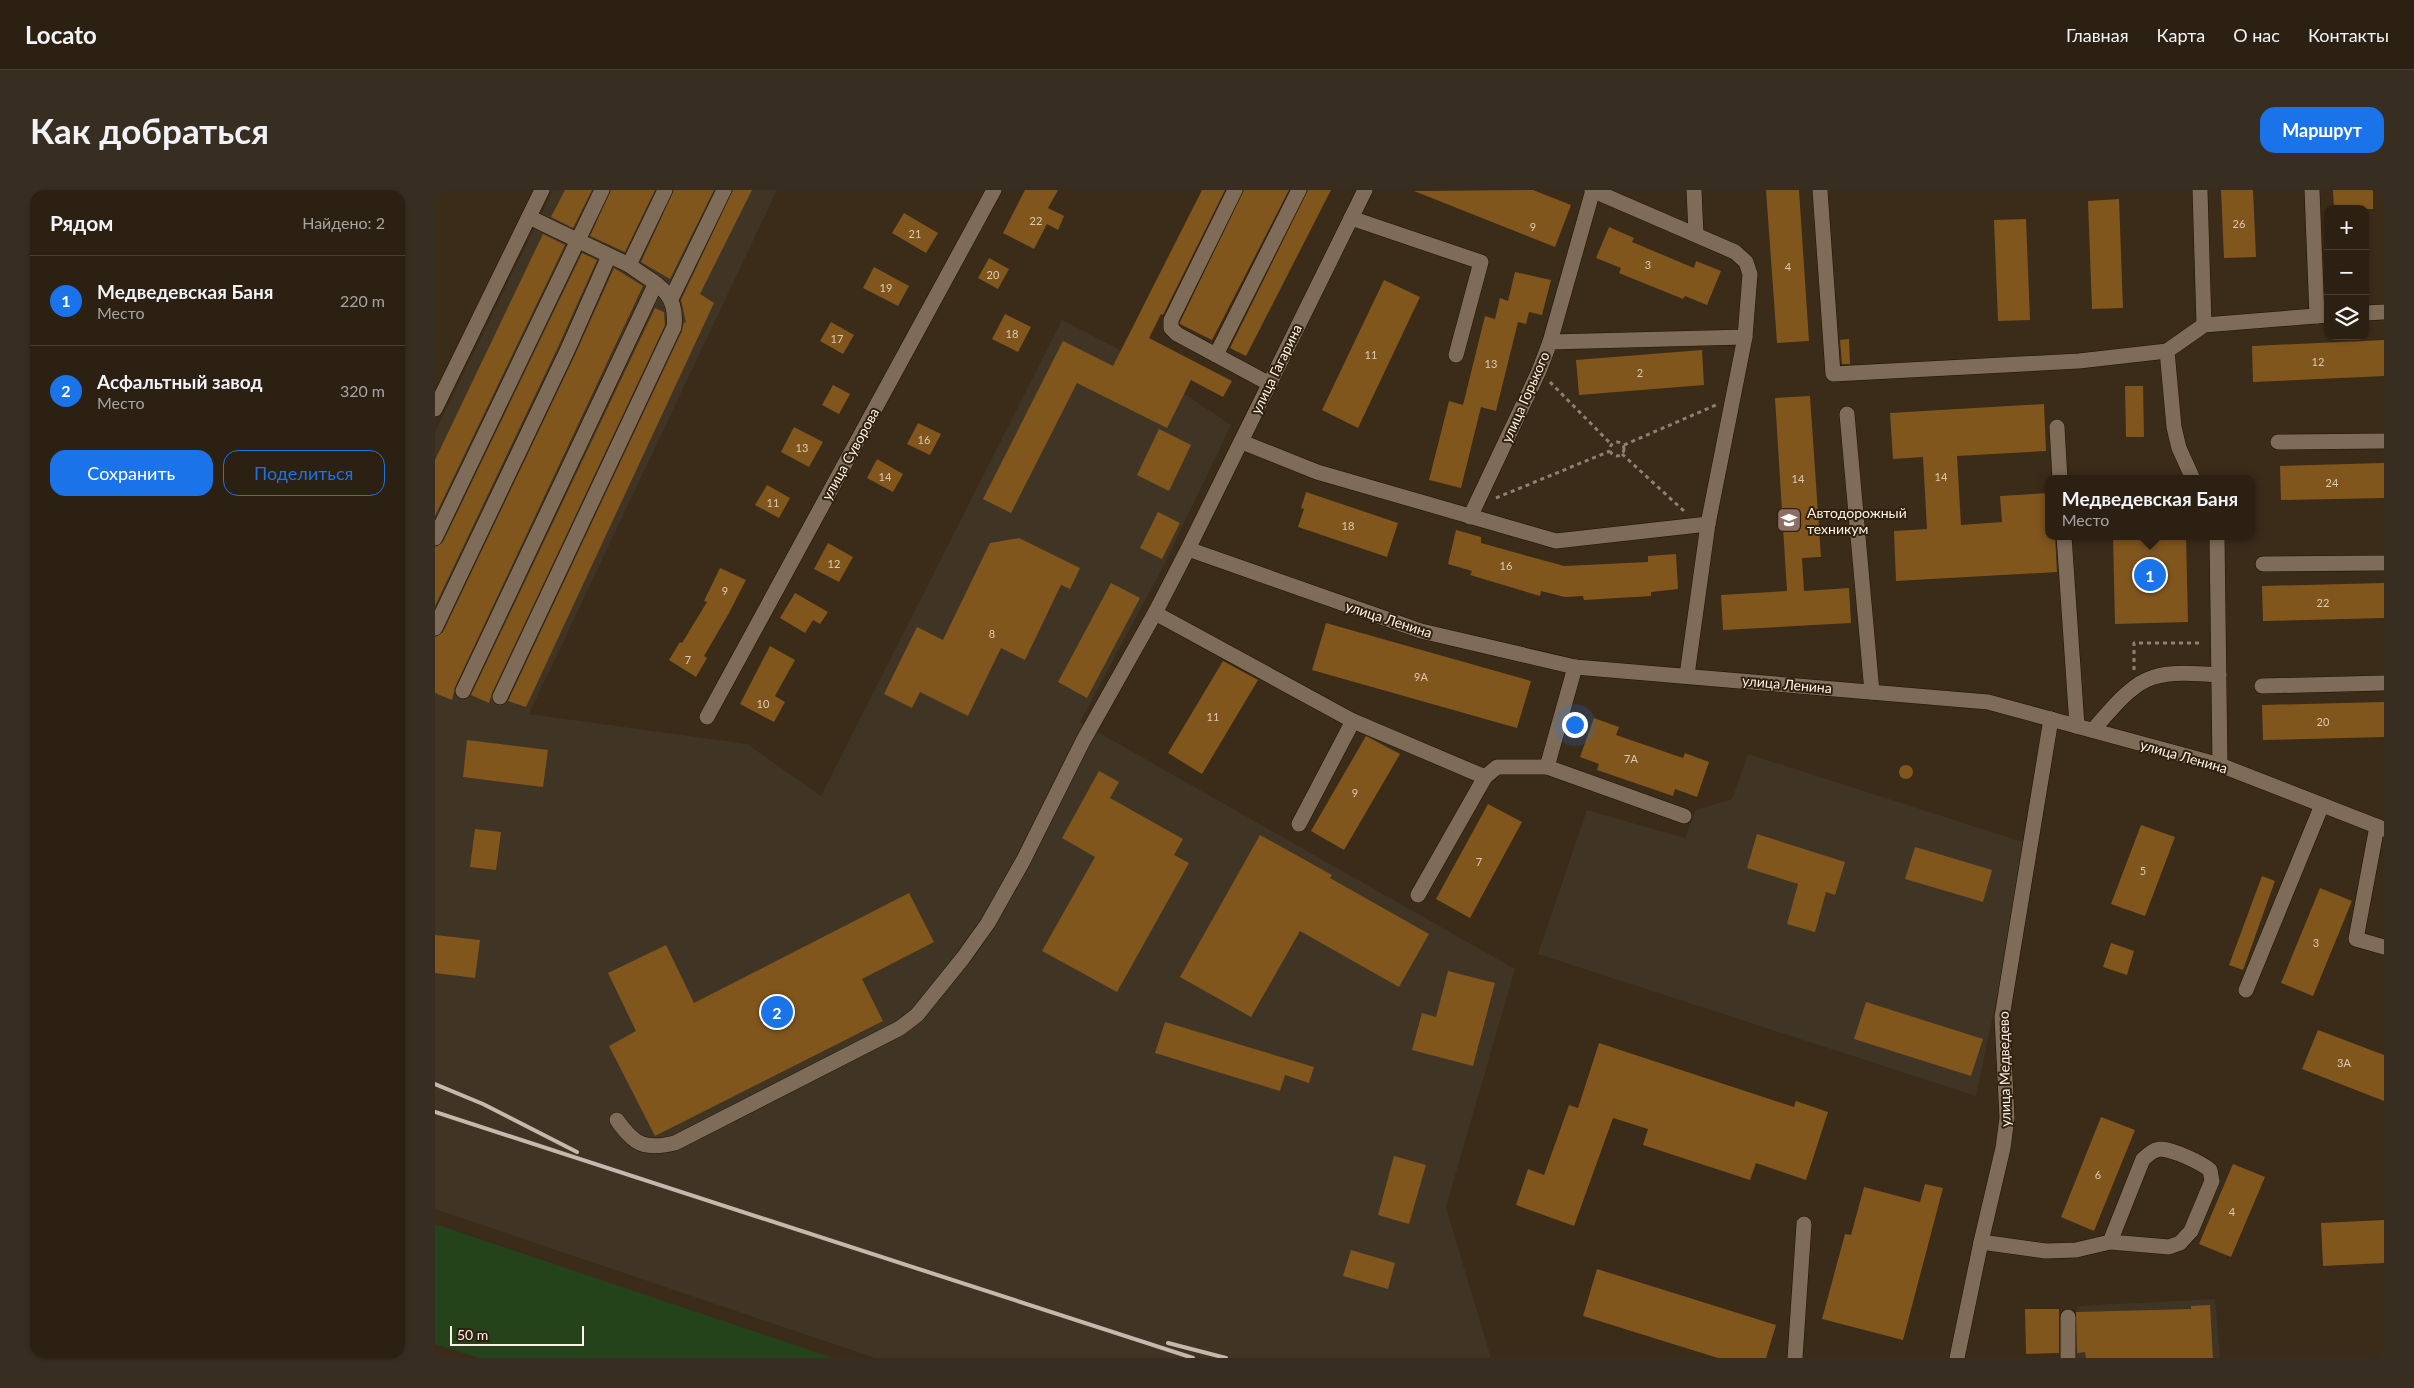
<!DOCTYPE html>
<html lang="ru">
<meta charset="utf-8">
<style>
:root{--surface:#2c2013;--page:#382d21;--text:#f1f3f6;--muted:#a6a3a0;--line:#483e33;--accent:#1a73e8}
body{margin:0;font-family:Lato,sans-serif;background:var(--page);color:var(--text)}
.controls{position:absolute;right:15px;top:15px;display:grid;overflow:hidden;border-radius:10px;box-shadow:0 1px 4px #0004}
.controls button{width:45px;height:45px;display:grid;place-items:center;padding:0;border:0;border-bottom:1px solid var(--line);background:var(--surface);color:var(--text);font:25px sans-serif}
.scale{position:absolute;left:15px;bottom:12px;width:134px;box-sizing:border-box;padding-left:5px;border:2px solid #fbf1e6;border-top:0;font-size:14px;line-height:18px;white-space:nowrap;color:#fbf1e6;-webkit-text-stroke:4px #30210f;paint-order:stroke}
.you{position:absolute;left:1139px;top:534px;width:18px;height:18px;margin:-12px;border:4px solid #fff;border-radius:50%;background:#1a73e8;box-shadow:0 0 0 8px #1a73e833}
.badge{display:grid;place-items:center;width:32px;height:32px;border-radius:50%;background:var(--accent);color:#fff;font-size:16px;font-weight:700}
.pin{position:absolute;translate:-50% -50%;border:2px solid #fff;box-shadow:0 1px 5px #0006}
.popup{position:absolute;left:1610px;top:285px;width:210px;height:65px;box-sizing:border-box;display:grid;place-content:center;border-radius:10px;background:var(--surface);filter:drop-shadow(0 1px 4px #0005);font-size:16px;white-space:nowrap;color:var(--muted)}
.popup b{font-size:19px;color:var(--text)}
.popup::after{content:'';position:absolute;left:50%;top:100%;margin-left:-10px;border:10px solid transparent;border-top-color:var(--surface)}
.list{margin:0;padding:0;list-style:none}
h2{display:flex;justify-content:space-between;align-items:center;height:65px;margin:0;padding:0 20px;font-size:21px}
h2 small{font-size:16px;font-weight:400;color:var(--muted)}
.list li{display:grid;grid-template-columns:32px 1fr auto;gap:15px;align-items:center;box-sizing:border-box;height:90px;padding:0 20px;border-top:1px solid var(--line)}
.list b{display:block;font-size:19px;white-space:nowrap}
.list p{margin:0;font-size:16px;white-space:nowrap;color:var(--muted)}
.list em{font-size:16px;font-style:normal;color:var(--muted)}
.actions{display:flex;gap:10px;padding:15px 20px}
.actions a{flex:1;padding:11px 0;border:1px solid var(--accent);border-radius:15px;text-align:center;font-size:18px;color:var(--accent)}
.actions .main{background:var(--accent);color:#fff}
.icon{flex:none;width:28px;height:28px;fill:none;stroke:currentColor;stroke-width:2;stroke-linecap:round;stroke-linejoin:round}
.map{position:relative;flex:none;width:1949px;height:1168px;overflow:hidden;border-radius:15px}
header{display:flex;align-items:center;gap:30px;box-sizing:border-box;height:70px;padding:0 25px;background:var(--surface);border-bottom:1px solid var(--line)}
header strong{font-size:24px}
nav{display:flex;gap:28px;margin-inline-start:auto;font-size:18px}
.intro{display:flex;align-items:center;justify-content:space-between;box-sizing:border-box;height:120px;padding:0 30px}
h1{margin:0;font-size:35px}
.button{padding:12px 22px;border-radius:15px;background:var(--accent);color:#fff;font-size:18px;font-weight:700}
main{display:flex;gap:30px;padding:0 30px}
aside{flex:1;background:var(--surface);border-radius:15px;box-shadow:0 1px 4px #0004}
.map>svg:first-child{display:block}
.industrial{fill:#403425}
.green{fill:#25431b}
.building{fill:#80561d}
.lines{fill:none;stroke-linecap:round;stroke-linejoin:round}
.minor-casing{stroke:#211303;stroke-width:16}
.path{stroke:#8f8172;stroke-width:3;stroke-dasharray:4 4;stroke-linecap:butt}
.minor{stroke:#7e6c58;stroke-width:15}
.rail{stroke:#c5b9ad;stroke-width:4}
.labels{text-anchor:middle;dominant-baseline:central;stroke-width:4;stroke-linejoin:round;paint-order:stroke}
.number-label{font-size:11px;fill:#dccab4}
.street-label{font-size:14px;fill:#fbf1e6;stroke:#30210f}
.poi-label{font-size:14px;fill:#fbf1e6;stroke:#30210f;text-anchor:start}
</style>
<header>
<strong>Locato</strong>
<nav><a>Главная</a><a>Карта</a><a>О нас</a><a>Контакты</a></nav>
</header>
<div class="intro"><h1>Как добраться</h1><a class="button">Маршрут</a></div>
<main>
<aside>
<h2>Рядом<small>Найдено: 2</small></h2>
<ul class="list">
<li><span class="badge">1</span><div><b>Медведевская Баня</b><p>Место</p></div><em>220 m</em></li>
<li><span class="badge">2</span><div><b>Асфальтный завод</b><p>Место</p></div><em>320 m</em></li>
</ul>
<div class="actions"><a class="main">Сохранить</a><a>Поделиться</a></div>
</aside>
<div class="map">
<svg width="1949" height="1168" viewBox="0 0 1949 1168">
<rect width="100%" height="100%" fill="#3b2b19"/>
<g class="industrial">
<polygon points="118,0 342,0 94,524 312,554 386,606 627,130 683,159 796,235 730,373 645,532 1080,779 1011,1017 1056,1168 440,1168 0,1019 0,242"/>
<polygon points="1313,564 1594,654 1541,906 1103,764 1152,620 1250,648 1261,620 1297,609"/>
<polygon points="1780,1109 1785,1168 1642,1168 1642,1116"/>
</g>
<polygon class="green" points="0,1034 398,1168 44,1168 0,1154"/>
<g class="building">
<polygon points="130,0 157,0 138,38 116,27"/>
<polygon points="176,0 220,0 190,62 155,46"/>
<polygon points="239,0 279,0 235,89 206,72"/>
<polygon points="298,0 317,0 265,104 279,113 91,517 73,511 247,141 249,132 251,133 246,110"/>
<polygon points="590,0 623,0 613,18 629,26 623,40 612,34 599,59 568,43"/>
<polygon points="767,0 790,0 728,125 726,124 714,148 797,191 788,207 756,190 732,238 642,193 576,323 548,309 628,151 678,176"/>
<polygon points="809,0 854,0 777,150 745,134 745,132"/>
<polygon points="873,0 896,0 811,166 795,158"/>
<polygon points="1098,0 1136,15 1120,57 979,1"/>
<polygon points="1331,0 1364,0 1374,151 1342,153"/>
<polygon points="1786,0 1818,0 1821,67 1789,68"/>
<polygon points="1898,0 1938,0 1938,19 1899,19"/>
<polygon points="1684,9 1688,118 1657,119 1653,11"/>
<polygon points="469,23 503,43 491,63 457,43"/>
<polygon points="1591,29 1595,130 1563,131 1559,30"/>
<polygon points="1174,37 1199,48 1197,52 1259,78 1261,71 1286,81 1272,115 1250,106 1248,109 1184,83 1186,78 1161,68"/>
<polygon points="108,44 130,55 0,326 0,270"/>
<polygon points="147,63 162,70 123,157 0,416 0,357 8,352"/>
<polygon points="554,68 574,79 563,99 543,88"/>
<polygon points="439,77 474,96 463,116 428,98"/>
<polygon points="179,78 208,96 20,497 17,510 0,503 0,447 8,442 140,165"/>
<polygon points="1080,82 1116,90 1107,125 1094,122 1091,134 1083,132 1061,221 1046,217 1026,298 994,290 1014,211 1028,215 1050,126 1060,129 1065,108 1073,111"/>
<polygon points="949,90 985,107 923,238 887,220"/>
<polygon points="220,118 229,122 230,135 57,503 54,513 36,505"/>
<polygon points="570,124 596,137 583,162 557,149"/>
<polygon points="396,132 419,145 408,164 385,151"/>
<polygon points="1414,149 1415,174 1407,174 1405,150"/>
<polygon points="1949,150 1949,186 1818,192 1817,156"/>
<polygon points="1267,160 1269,195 1144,205 1141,170"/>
<polygon points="398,195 415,204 404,224 387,215"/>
<polygon points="1690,196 1708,196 1709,247 1691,247"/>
<polygon points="1375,206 1386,367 1367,368 1369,401 1414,398 1416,433 1288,440 1286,405 1352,401 1340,208"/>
<polygon points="1609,214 1611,261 1522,266 1526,335 1567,332 1565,306 1614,303 1614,346 1620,346 1622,382 1461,391 1459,341 1492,339 1488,267 1458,269 1455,223"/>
<polygon points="483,233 506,244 495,265 472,254"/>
<polygon points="359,237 388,252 374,277 346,262"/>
<polygon points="724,239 756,255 734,301 702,285"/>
<polygon points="442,269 468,284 458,302 432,288"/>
<polygon points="1949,273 1949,308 1846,310 1845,276"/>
<polygon points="332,295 355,308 344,328 320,315"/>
<polygon points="871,302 963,333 952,367 863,337 869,319 866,318"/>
<polygon points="723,322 745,333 727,369 705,358"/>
<polygon points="1021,340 1046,347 1046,353 1129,376 1213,372 1213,366 1241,364 1243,399 1216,402 1216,406 1149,410 1148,406 1130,407 1106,401 1105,406 1035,385 1037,381 1013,374"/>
<polygon points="1678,346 1751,346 1753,432 1680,434"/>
<polygon points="584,348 645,378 635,399 626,395 590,470 566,458 533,526 485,502 477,518 449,504 482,437 508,450 555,353"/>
<polygon points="393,353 418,367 404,392 379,379"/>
<polygon points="285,378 311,390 294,423 269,466 272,468 261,487 234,470 245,452 247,453 272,412 269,411"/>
<polygon points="676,393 705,408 652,508 623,492"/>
<polygon points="1949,393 1949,428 1828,431 1827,396"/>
<polygon points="360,403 393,422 385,434 378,430 370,443 345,428"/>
<polygon points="891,433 1096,491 1082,538 877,480"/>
<polygon points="335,456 360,470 340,506 350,512 339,532 305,514"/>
<polygon points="788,471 823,490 767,584 733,563"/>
<polygon points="1949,512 1949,547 1828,550 1827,515"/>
<polygon points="1159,528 1184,537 1181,545 1248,568 1250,563 1274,572 1262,607 1240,599 1238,606 1162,580 1164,574 1145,567"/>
<polygon points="931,546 965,564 909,660 876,641"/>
<polygon points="32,550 113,560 108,597 28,587"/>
<circle cx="1471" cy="582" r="7"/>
<polygon points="664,581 684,592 675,608 748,649 739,665 754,673 682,802 607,761 660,667 627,648"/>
<polygon points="1053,614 1087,632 1035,728 1001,709"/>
<polygon points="1706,635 1740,647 1710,726 1676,714"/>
<polygon points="40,639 66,642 61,680 35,677"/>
<polygon points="1322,644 1410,672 1400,705 1391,702 1380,742 1352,734 1363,694 1312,678"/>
<polygon points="825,645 897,685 895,688 994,744 964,797 865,741 816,827 745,787"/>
<polygon points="1480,657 1557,680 1548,712 1470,689"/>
<polygon points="1827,686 1840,691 1808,780 1794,775"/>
<polygon points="1885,698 1917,711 1878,806 1846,793"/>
<polygon points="474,703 499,752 427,789 448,831 220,946 174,856 201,841 173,783 231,755 259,813"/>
<polygon points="0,745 45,750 40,788 0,783"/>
<polygon points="1676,753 1699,761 1692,785 1668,777"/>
<polygon points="1013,781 1060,793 1038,876 977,860 987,823 1001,827"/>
<polygon points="1431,812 1548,849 1536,886 1419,849"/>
<polygon points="730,832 879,877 874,893 850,885 845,901 720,863"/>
<polygon points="1883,840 1949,865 1949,911 1867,879"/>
<polygon points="1164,853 1359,917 1361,911 1393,922 1371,990 1321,973 1315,990 1208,955 1213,939 1178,928 1139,1036 1081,1015 1093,979 1109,985 1134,915 1143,918"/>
<polygon points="1666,927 1700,940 1659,1041 1626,1027"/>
<polygon points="959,966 991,975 974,1034 943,1025"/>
<polygon points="1798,974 1830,987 1796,1067 1764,1054"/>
<polygon points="1490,994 1508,998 1468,1150 1387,1129 1410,1044 1416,1045 1429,997 1485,1012"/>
<polygon points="1949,1030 1949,1073 1888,1076 1886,1033"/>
<polygon points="916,1060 960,1073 953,1099 908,1086"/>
<polygon points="1162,1079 1341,1135 1331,1168 1283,1168 1148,1126"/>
<polygon points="1775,1115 1778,1168 1651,1168 1650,1162 1642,1163 1641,1122 1756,1119 1756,1116"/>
<polygon points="1590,1119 1624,1119 1624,1163 1591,1164"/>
</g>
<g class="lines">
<defs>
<g id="minor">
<polyline points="800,0 736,130 736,138 742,144 833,193"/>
<polyline points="1157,0 1300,62 1311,72 1315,84 1310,147 1273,334 1252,485"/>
<polyline points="1259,0 1261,44"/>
<polyline points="1385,0 1398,184 1644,171 1732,161 1769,135 1893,125"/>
<polyline points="1765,0 1769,135"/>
<polyline points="1877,0 1882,126"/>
<polyline points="94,27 194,75 230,0"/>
<polyline points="916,28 1046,72 1021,165"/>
<polyline points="237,107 289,0"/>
<polyline points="1930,123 1949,122"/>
<polyline points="1115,152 1158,0"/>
<polyline points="1732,161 1739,237 1744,258 1758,289"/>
<polyline points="781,165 864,0"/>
<polyline points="0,219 107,0"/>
<polyline points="1412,224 1437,502"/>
<polyline points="1622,237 1625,289"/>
<polyline points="807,252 882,282 1121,351 1273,334"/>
<polyline points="1843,252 1949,251"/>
<polyline points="1035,327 1104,181 1115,152 1310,147"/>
<polyline points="1629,346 1642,536"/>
<polyline points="1782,346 1785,575"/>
<polyline points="0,348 167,0"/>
<polyline points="753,359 986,441 1140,477 1553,512 1785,575 1949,639"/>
<polyline points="1828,374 1949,373"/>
<polyline points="720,423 918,531 1050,587 983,705"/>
<polyline points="0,438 132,161 174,66"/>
<polyline points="1827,496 1949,493"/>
<polyline points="28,501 220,95"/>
<path d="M 65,507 L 239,137 C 243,100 221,95 194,75"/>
<polyline points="272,527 559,0"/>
<path d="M 1658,540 C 1705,486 1711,479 1784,485"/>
<polyline points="1112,577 1140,477"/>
<polyline points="1050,587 1062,577 1112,577 1249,626"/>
<polyline points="864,634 918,531"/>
<polyline points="1942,636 1921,749 1949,757"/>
<polyline points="1811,800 1887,615"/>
<path d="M 182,930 C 199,955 210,960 240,953 L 465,838 L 482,825 L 528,768 L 553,733 L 588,671 L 648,551 L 720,423 L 753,359 L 930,0"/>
<path d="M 1546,1052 L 1611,1061 L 1641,1060 L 1675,1052 L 1708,969 C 1713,965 1719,959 1726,959 C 1739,960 1765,972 1775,980 L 1777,991 L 1756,1041 L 1745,1053 L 1734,1057 L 1675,1052"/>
<polyline points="1633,1127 1633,1168"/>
<polyline points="1360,1168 1369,1034"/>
<polyline points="1522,1168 1546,1052 1568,958 1572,928 1567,827 1616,529"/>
</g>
</defs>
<use href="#minor" class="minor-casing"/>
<g class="path">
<polyline points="1115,192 1176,254"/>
<circle cx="1182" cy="259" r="7"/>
<polyline points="1189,255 1281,215"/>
<polyline points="1187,264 1249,321"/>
<polyline points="1061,308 1175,261"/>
<polyline points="1699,480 1699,453 1768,453"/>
</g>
<use href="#minor" class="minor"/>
<g class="rail">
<polyline points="0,894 48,914 142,962"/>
<polyline points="0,922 758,1168"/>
<polyline points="733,1153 791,1168"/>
</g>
</g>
<defs>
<symbol id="university-square" viewBox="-11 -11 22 22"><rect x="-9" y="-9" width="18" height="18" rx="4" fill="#8d6e63" stroke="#30210f"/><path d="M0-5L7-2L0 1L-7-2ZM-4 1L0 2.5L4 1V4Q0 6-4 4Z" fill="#fff"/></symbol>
</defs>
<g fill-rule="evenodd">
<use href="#university-square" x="1340" y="316" width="28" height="28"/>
</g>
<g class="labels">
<g class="number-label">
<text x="601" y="30">22</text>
<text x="1804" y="33">26</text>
<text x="1098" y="36">9</text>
<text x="480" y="43">21</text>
<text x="1213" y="74">3</text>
<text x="1353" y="76">4</text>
<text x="558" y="84">20</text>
<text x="451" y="97">19</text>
<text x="577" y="143">18</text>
<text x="402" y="148">17</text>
<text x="936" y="164">11</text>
<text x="1883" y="171">12</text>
<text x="1056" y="173">13</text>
<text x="1205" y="182">2</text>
<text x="489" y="249">16</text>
<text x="367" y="257">13</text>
<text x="450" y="286">14</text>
<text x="1506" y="286">14</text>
<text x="1363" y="288">14</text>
<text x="1897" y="292">24</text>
<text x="338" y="312">11</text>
<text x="913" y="335">18</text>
<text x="399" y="373">12</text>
<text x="1071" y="375">16</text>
<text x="290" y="400">9</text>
<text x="1888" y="412">22</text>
<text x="557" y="443">8</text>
<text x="253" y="469">7</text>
<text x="986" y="486">9А</text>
<text x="328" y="513">10</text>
<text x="778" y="526">11</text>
<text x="1888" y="531">20</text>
<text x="1196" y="568">7А</text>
<text x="920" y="602">9</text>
<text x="1044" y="671">7</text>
<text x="1708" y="680">5</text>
<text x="1881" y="752">3</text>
<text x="1909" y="872">3А</text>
<text x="1663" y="984">6</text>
<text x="1797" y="1021">4</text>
</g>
<g class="street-label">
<text transform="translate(841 179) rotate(-64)">улица Гагарина</text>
<text transform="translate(1090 207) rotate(-66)">улица Горького</text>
<text transform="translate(415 264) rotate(-61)">улица Суворова</text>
<text transform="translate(954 429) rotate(18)">улица Ленина</text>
<text transform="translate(1352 494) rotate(5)">улица Ленина</text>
<text transform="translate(1749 566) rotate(16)">улица Ленина</text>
<text transform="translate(1569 879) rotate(-91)">улица Медведево</text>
</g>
<g class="poi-label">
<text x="1372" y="322">Автодорожный<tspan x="1372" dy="16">техникум</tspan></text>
</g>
</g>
</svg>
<div class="controls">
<button>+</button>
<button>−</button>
<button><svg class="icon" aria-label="layers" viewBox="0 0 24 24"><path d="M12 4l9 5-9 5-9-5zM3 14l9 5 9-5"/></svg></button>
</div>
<div class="scale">50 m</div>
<div class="you"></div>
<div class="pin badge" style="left:1715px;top:385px">1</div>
<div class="popup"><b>Медведевская Баня</b>Место</div>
<div class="pin badge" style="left:342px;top:822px">2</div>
</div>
</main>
